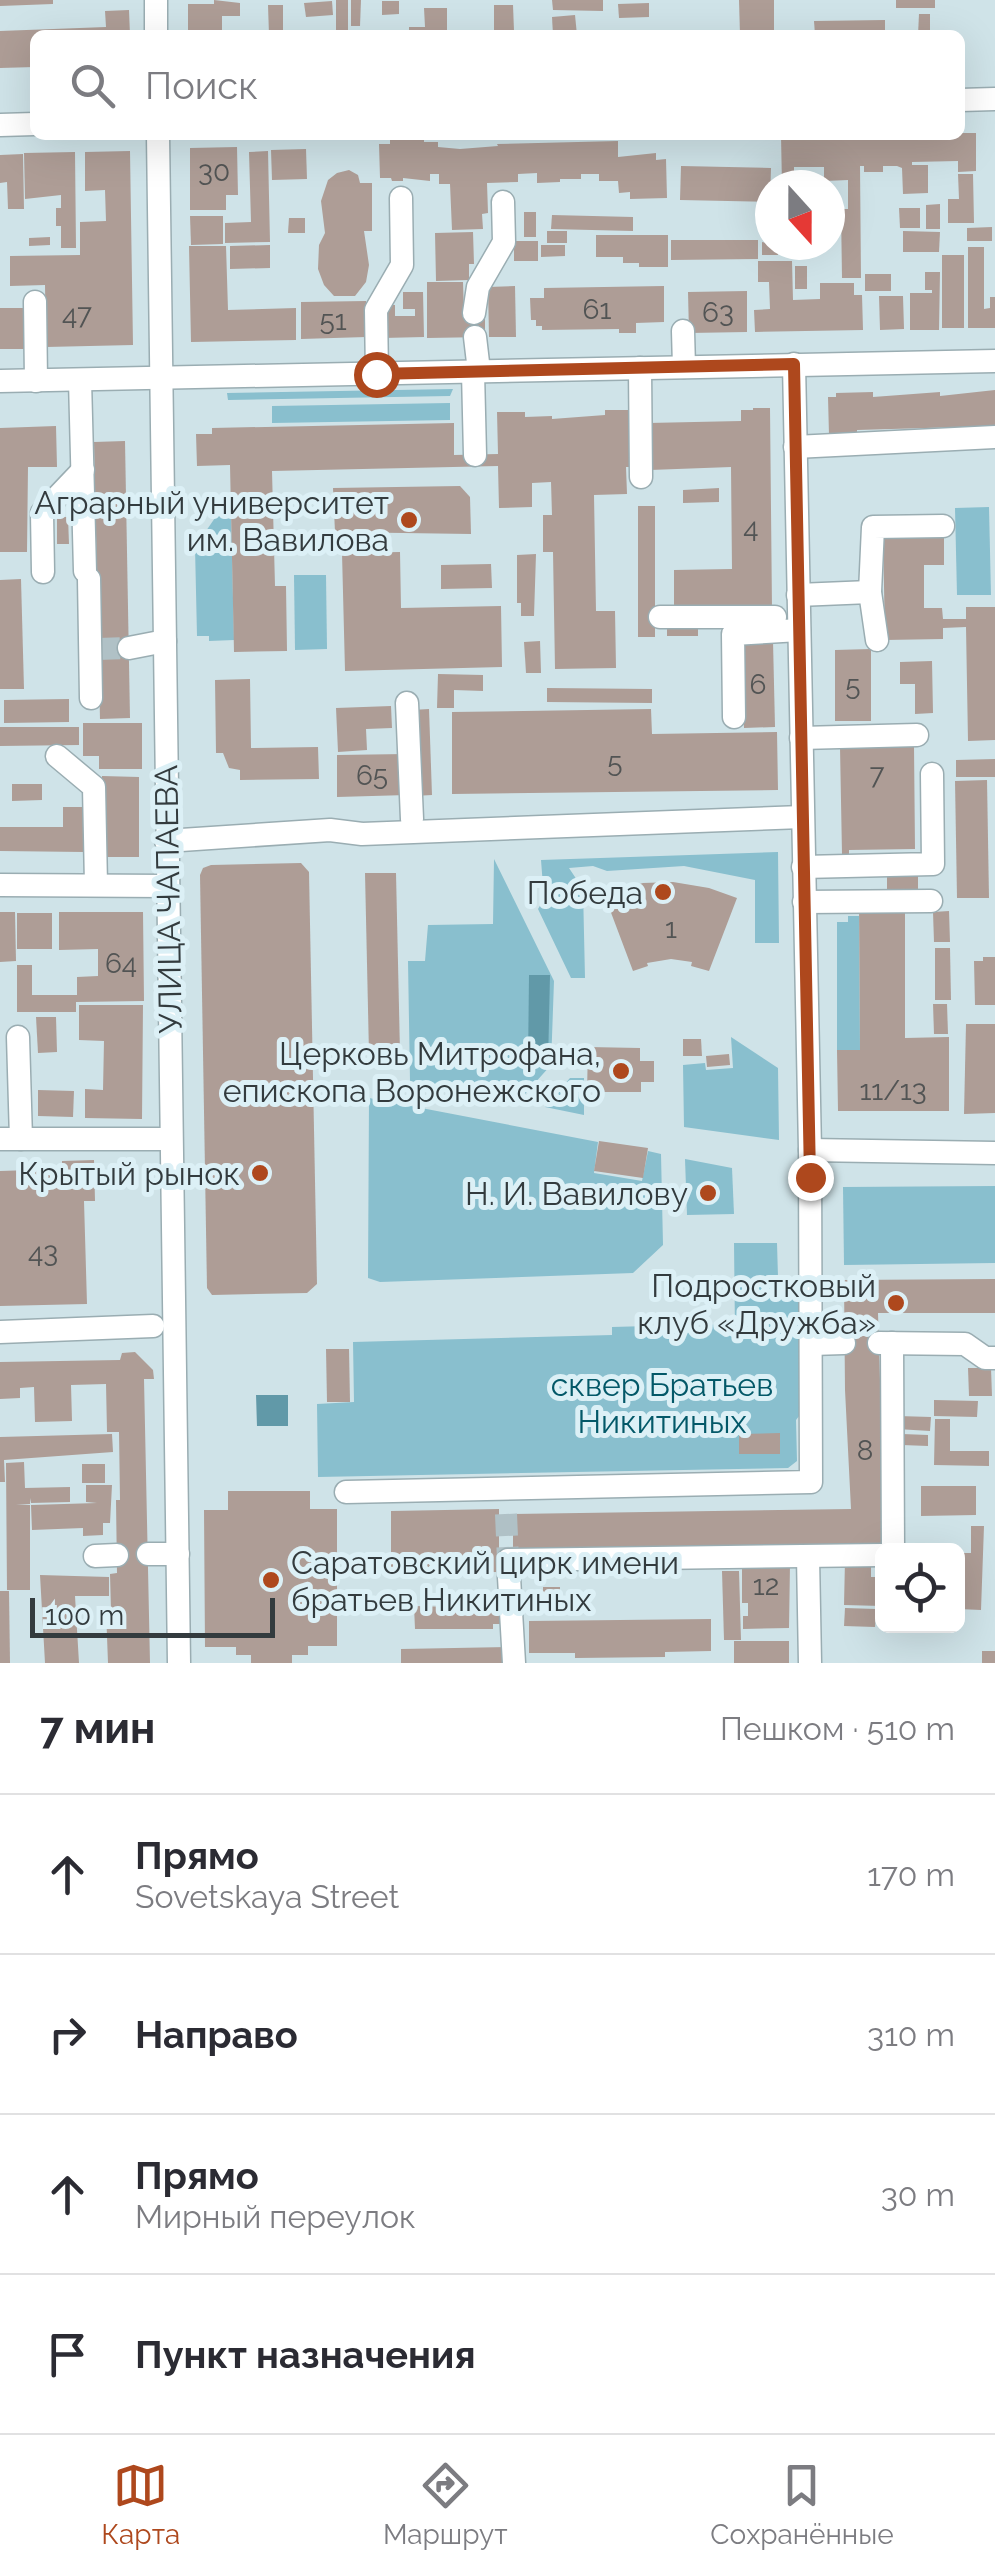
<!DOCTYPE html>
<html lang="ru">
<meta charset="utf-8">
<style>
:root{--surface:#fff;--page:#f7f7f7;--text:#2b2b33;--muted:#7c7c81;--line:#e1e1e2;--accent:#ae481d}
body{margin:0;font-family:Raleway,sans-serif;background:var(--page);color:var(--text)}
.controls{position:absolute;right:30px;bottom:30px;display:grid;overflow:hidden;border-radius:15px;box-shadow:0 10px 40px #0002}
.controls button{width:90px;height:90px;display:grid;place-items:center;padding:0;border:0;border-bottom:2px solid var(--line);background:var(--surface);color:var(--text);font:50px sans-serif}
.compass{position:absolute;left:755px;top:170px;width:90px;height:90px;border-radius:50%;background:var(--surface);box-shadow:0 10px 40px #0002;rotate:159deg}
.scale{position:absolute;left:30px;bottom:25px;width:245px;box-sizing:border-box;padding-left:10px;border:5px solid #333b3e;border-top:0;font-size:28px;line-height:35px;white-space:nowrap;color:#333b3e;-webkit-text-stroke:8px #dcf0f6;paint-order:stroke}
.stop{position:absolute;width:30px;height:30px;margin:-22px;border:8px solid #ae481d;border-radius:50%;background:#fff}
.stop.end{background:#ae481d;border-color:#fff;box-shadow:0 2px 10px #0008}
.list{margin:0;padding:0;list-style:none}
h2{display:flex;justify-content:space-between;align-items:center;height:130px;margin:0;padding:0 40px;font-size:42px}
h2 small{font-size:32px;font-weight:400;color:var(--muted)}
.list li{display:grid;grid-template-columns:65px 1fr auto;gap:30px;align-items:center;box-sizing:border-box;height:160px;padding:0 40px;border-top:2px solid var(--line)}
.list b{display:block;font-size:38px;white-space:nowrap}
.list p{margin:0;font-size:32px;white-space:nowrap;color:var(--muted)}
.list em{font-size:32px;font-style:normal;color:var(--muted)}
.icon{flex:none;width:55px;height:55px;fill:none;stroke:currentColor;stroke-width:2;stroke-linecap:round;stroke-linejoin:round}
.map{position:relative;flex:none;width:995px;height:1663px;overflow:hidden}
.search{position:absolute;background:var(--surface);box-shadow:0 10px 40px #0002;left:30px;right:30px;top:30px;height:110px;display:flex;align-items:center;gap:25px;box-sizing:border-box;padding:0 35px;border-radius:15px;color:var(--muted);font-size:38px}
.sheet{height:770px;background:var(--surface)}
nav{display:flex;justify-content:space-around;align-items:center;box-sizing:border-box;height:140px;border-top:2px solid var(--line);background:var(--surface);font-size:28px;color:var(--muted)}
nav a{display:grid;justify-items:center;gap:5px}
nav .on{color:var(--accent)}
.map>svg:first-child{display:block}
.green{fill:#89bfce}
.water{fill:#6199a8}
.building{fill:#ae9d96}
.lines{fill:none;stroke-linecap:round;stroke-linejoin:round}
.minor-tunnel{stroke:#b0c1c6;stroke-width:22;stroke-dasharray:22 11;stroke-linecap:butt}
.minor-casing{stroke:#9aadb2;stroke-width:25}
.minor{stroke:#fff;stroke-width:22}
.route{stroke:#ae481d;stroke-width:12}
.poi-dot{fill:#ae481d;stroke:#dcf0f6;stroke-width:4}
.labels{text-anchor:middle;dominant-baseline:central;stroke-width:10;stroke-linejoin:round;paint-order:stroke}
.number-label{font-size:28px;fill:#525454}
.poi-label{font-size:32px;fill:#333b3e;stroke:#dcf0f6;text-anchor:end}
.street-label{font-size:32px;fill:#333b3e;stroke:#dcf0f6}
.park-label{font-size:32px;fill:#035868;stroke:#dcf0f6}
</style>
<div class="map">
<svg width="995" height="1663" viewBox="0 0 995 1663">
<rect width="100%" height="100%" fill="#cfe3e8"/>
<g class="green">
<polygon points="453,389 450,396 228,400 227,393"/>
<polygon points="450,403 450,420 272,423 272,406"/>
<polygon points="989,507 991,595 957,595 955,508"/>
<polygon points="217,515 231,515 234,640 209,641 209,636 197,636 195,547"/>
<polygon points="294,575 326,575 327,649 295,650"/>
<polygon points="778,852 779,943 755,943 755,880 684,866 607,871 593,866 569,868 583,889 585,978 571,978 538,909 544,899 541,860"/>
<polygon points="494,859 554,981 551,1065 525,1094 516,1095 506,1100 410,1081 408,961 425,961 428,925 493,924"/>
<polygon points="848,916 859,916 860,1050 837,1050 837,922 848,922"/>
<polygon points="731,1037 778,1068 779,1140 684,1127 683,1065 705,1063 706,1070 733,1068"/>
<polygon points="570,1078 584,1078 584,1115 545,1107"/>
<polygon points="369,1098 598,1142 594,1173 642,1181 648,1151 661,1154 663,1245 633,1273 380,1282 368,1278"/>
<polygon points="685,1159 732,1168 734,1214 687,1215"/>
<polygon points="995,1186 995,1263 844,1265 843,1187"/>
<polygon points="734,1243 777,1243 778,1277 798,1278 803,1411 796,1420 797,1461 788,1468 318,1477 317,1404 354,1402 353,1342 612,1335 612,1327 648,1326 648,1334 656,1334 657,1325 690,1324 690,1331 686,1333 704,1332 704,1325 732,1324 735,1332"/>
</g>
<g class="water">
<polygon points="529,975 550,975 548,1064 528,1064"/>
<polygon points="256,1395 288,1395 288,1426 257,1426"/>
</g>
<g class="building">
<polygon points="0,0 53,0 53,4 0,6"/>
<polygon points="214,0 240,3 240,16 222,16 222,35 188,35 188,4 214,4"/>
<rect x="336" y="0" width="12" height="35"/>
<polygon points="351,0 361,0 360,26 351,26"/>
<polygon points="552,0 603,0 603,11 553,10"/>
<polygon points="739,0 774,0 774,35 740,35"/>
<rect x="896" y="0" width="39" height="8"/>
<polygon points="332,1 333,15 306,17 304,3"/>
<polygon points="382,1 399,1 399,14 382,15"/>
<polygon points="649,3 649,17 619,18 618,4"/>
<polygon points="268,5 283,5 283,35 269,35"/>
<polygon points="494,5 513,5 514,31 494,31"/>
<polygon points="424,8 447,8 447,35 409,35 409,27 425,27"/>
<polygon points="129,10 130,35 35,35 35,67 0,68 0,31 106,27 105,11"/>
<polygon points="919,14 930,14 930,35 918,35"/>
<polygon points="575,15 577,35 553,35 552,17"/>
<polygon points="885,20 885,35 815,35 814,21"/>
<polygon points="960,133 976,133 976,171 958,172 958,161 912,162 912,165 928,165 928,193 903,194 902,168 897,166 883,166 883,172 864,172 864,166 860,166 861,278 842,278 841,209 848,209 848,180 824,181 824,167 794,167 794,181 798,181 798,185 782,185 781,136"/>
<polygon points="424,138 424,142 438,142 438,147 460,149 498,146 497,144 618,141 618,157 656,153 656,160 666,159 667,198 630,199 630,192 619,193 618,181 599,181 599,174 581,174 581,179 560,179 560,182 537,183 537,173 518,174 518,182 487,183 488,213 482,214 483,229 452,230 450,184 439,184 439,174 430,174 430,181 403,178 403,181 392,181 391,178 380,178 379,144 390,144 390,139"/>
<polygon points="237,147 238,195 226,195 226,210 190,210 190,148"/>
<polygon points="306,149 307,179 272,180 271,150"/>
<polygon points="130,151 133,345 46,347 45,285 10,286 10,256 80,255 80,222 106,221 105,190 85,191 85,152"/>
<polygon points="268,151 270,242 225,243 225,223 251,222 249,152"/>
<polygon points="75,152 76,248 61,248 61,226 56,226 56,208 61,208 61,195 25,199 24,153"/>
<polygon points="23,154 24,209 8,209 7,182 0,183 0,155"/>
<polygon points="681,166 771,168 770,202 680,200"/>
<polygon points="349,170 358,175 360,183 372,183 372,231 364,231 369,265 366,282 355,296 334,296 324,285 318,269 319,245 325,233 321,201 328,180 337,173"/>
<polygon points="958,174 973,174 974,223 948,223 948,199 959,199"/>
<polygon points="940,204 940,229 926,229 926,205"/>
<polygon points="899,208 920,208 920,228 900,228"/>
<rect x="524" y="212" width="12" height="25"/>
<polygon points="552,215 633,217 633,231 551,229"/>
<polygon points="190,216 223,216 223,244 191,245"/>
<polygon points="289,218 305,218 305,233 288,233"/>
<polygon points="992,227 992,241 967,241 967,228"/>
<rect x="547" y="231" width="20" height="12"/>
<polygon points="903,231 940,232 939,252 903,252"/>
<polygon points="473,232 474,264 469,264 469,280 436,281 435,233"/>
<polygon points="596,235 668,235 668,267 639,267 639,263 623,263 623,257 596,257"/>
<polygon points="50,237 50,245 29,246 29,238"/>
<polygon points="671,240 758,240 758,259 671,260"/>
<rect x="514" y="241" width="24" height="20"/>
<polygon points="762,242 777,245 778,255 762,255"/>
<polygon points="270,245 270,268 230,269 230,246"/>
<polygon points="541,245 565,245 565,256 541,257"/>
<polygon points="189,246 226,246 228,310 296,308 296,340 191,342"/>
<polygon points="968,247 984,247 984,309 990,308 990,297 995,297 995,328 968,328"/>
<rect x="942" y="255" width="22" height="73"/>
<polygon points="758,261 792,261 793,300 820,299 820,283 854,283 854,295 862,295 863,330 755,332 754,310 770,309 769,282 758,282"/>
<rect x="795" y="266" width="12" height="23"/>
<polygon points="925,272 940,272 939,330 910,330 910,293 932,293 932,290 925,290"/>
<rect x="865" y="274" width="26" height="17"/>
<polygon points="427,282 463,282 464,313 485,313 485,337 427,338"/>
<polygon points="515,286 516,337 489,337 488,287"/>
<polygon points="664,286 664,322 636,323 636,333 619,333 619,329 542,330 542,326 536,326 536,320 531,320 530,298 544,298 544,288"/>
<polygon points="747,291 747,332 689,333 688,292"/>
<polygon points="403,292 423,292 424,337 383,338 383,305 395,305 395,316 415,316 415,309 403,309"/>
<polygon points="879,296 903,296 904,329 880,330"/>
<polygon points="366,301 366,337 301,339 301,302"/>
<polygon points="0,308 28,308 29,349 0,349"/>
<polygon points="995,390 995,426 857,430 857,434 829,435 828,397 836,397 836,393 873,392 873,397 940,392 940,396"/>
<polygon points="753,408 770,408 772,609 674,610 674,570 732,569 731,467 650,470 648,423 741,421 741,410 753,410"/>
<polygon points="605,410 630,410 631,467 626,467 627,494 594,495 596,611 615,611 616,668 555,669 553,552 543,552 543,515 552,515 551,482 532,483 532,507 499,508 498,466 272,471 275,586 286,586 287,651 234,652 230,465 197,466 196,434 212,434 212,428 454,423 454,455 498,454 497,412 525,412 525,417 552,416 552,419 605,415"/>
<polygon points="56,426 57,467 28,467 27,552 0,552 0,428"/>
<polygon points="125,441 130,718 100,719 94,442"/>
<polygon points="460,486 470,497 471,534 335,532 333,488"/>
<polygon points="719,488 719,502 683,503 683,490"/>
<rect x="638" y="506" width="17" height="131"/>
<polygon points="57,517 68,517 69,544 57,544"/>
<polygon points="944,531 944,565 924,565 924,608 942,608 943,619 966,619 966,607 995,607 995,740 968,741 966,627 943,628 943,639 885,640 883,532"/>
<polygon points="400,552 401,608 501,606 502,667 345,671 342,553"/>
<polygon points="536,554 534,616 521,616 521,603 517,603 517,555"/>
<polygon points="491,564 492,588 441,589 441,565"/>
<polygon points="21,579 24,689 0,689 0,580"/>
<polygon points="667,624 698,625 698,636 667,636"/>
<polygon points="540,641 541,673 526,673 524,642"/>
<polygon points="773,641 775,727 744,728 741,642"/>
<polygon points="871,649 871,721 835,721 835,650"/>
<polygon points="932,661 933,713 915,714 915,684 900,684 900,662"/>
<polygon points="438,674 483,675 483,691 454,690 454,708 437,708"/>
<polygon points="250,679 251,748 318,747 319,779 240,780 240,770 229,768 223,753 216,753 215,680"/>
<polygon points="547,688 652,689 652,703 547,702"/>
<polygon points="69,699 69,722 4,723 4,700"/>
<polygon points="391,706 392,728 366,729 367,750 338,752 336,708"/>
<polygon points="429,709 432,795 414,796 412,710"/>
<polygon points="651,709 652,734 777,732 778,790 452,794 452,712"/>
<polygon points="83,723 142,723 142,769 99,769 99,756 83,756"/>
<polygon points="0,727 79,727 79,745 0,746"/>
<polygon points="914,746 915,849 849,850 849,854 842,854 840,747"/>
<polygon points="406,754 407,795 337,797 337,755"/>
<polygon points="995,759 995,777 956,777 956,760"/>
<polygon points="102,776 139,777 139,857 102,857"/>
<polygon points="987,780 989,898 957,898 955,781"/>
<polygon points="12,784 42,784 42,800 12,801"/>
<polygon points="63,807 84,807 84,852 0,851 0,827 63,827"/>
<polygon points="301,863 309,872 317,1284 307,1293 212,1295 207,1288 200,875 203,868 211,865"/>
<polygon points="365,873 396,873 400,1053 369,1054"/>
<polygon points="918,876 918,891 887,891 887,877"/>
<polygon points="673,882 709,888 737,898 709,971 691,966 692,962 671,959 647,963 648,966 633,971 604,894 643,883"/>
<polygon points="905,904 905,1038 949,1037 949,1111 838,1111 837,1050 860,1050 859,905"/>
<polygon points="949,911 950,942 934,942 933,912"/>
<polygon points="0,912 15,912 16,961 0,962"/>
<polygon points="59,912 143,912 144,1001 76,1002 76,1012 17,1012 17,965 32,965 32,995 77,995 77,977 98,976 98,949 59,950"/>
<rect x="17" y="913" width="35" height="36"/>
<polygon points="935,948 950,948 951,1000 935,1000"/>
<polygon points="983,957 995,957 995,1005 975,1005 974,961 983,961"/>
<polygon points="933,1004 947,1004 948,1034 934,1034"/>
<polygon points="79,1005 143,1005 142,1119 85,1118 85,1089 103,1090 104,1041 79,1040"/>
<polygon points="36,1017 56,1017 57,1052 38,1053"/>
<polygon points="966,1024 995,1024 995,1113 964,1114"/>
<polygon points="683,1039 701,1039 702,1056 683,1056"/>
<polygon points="588,1047 640,1048 640,1061 654,1061 654,1082 641,1082 641,1092 587,1092"/>
<polygon points="729,1054 730,1065 707,1067 706,1056"/>
<polygon points="38,1090 74,1091 73,1117 38,1116"/>
<polygon points="599,1141 648,1148 643,1178 594,1171"/>
<polygon points="94,1160 95,1201 84,1201 87,1304 0,1306 0,1171 62,1169 62,1161"/>
<polygon points="995,1279 995,1313 878,1313 885,1545 513,1550 513,1514 851,1509 845,1390 844,1280"/>
<polygon points="326,1349 349,1349 350,1402 327,1402"/>
<polygon points="135,1352 153,1370 154,1379 144,1379 150,1663 108,1663 106,1610 111,1610 110,1574 117,1573 116,1500 120,1500 119,1432 107,1432 106,1384 71,1385 72,1421 35,1422 34,1387 20,1388 20,1398 0,1399 0,1362 120,1360 122,1353"/>
<polygon points="968,1368 991,1368 992,1396 969,1396"/>
<polygon points="934,1400 978,1401 977,1417 934,1416"/>
<polygon points="898,1416 931,1417 930,1431 897,1429"/>
<polygon points="935,1419 950,1419 950,1451 989,1451 989,1466 934,1465"/>
<polygon points="780,1433 780,1454 739,1454 739,1434"/>
<polygon points="112,1434 113,1452 4,1460 5,1482 0,1482 0,1437"/>
<polygon points="902,1434 928,1435 928,1446 902,1445"/>
<polygon points="24,1462 25,1488 70,1487 70,1502 31,1503 30,1498 30,1504 16,1504 30,1505 30,1590 7,1590 6,1463"/>
<rect x="82" y="1464" width="23" height="19"/>
<polygon points="86,1485 112,1485 110,1523 103,1523 103,1535 83,1536 83,1528 32,1530 31,1505 97,1503 86,1502"/>
<polygon points="921,1486 976,1486 976,1515 921,1516"/>
<polygon points="228,1491 310,1491 310,1509 337,1509 337,1646 308,1646 308,1655 292,1655 292,1663 251,1663 251,1655 236,1655 236,1647 205,1647 204,1510 228,1510"/>
<polygon points="499,1509 499,1572 391,1573 391,1511"/>
<polygon points="971,1526 984,1526 981,1610 958,1609 958,1553 971,1553"/>
<polygon points="845,1560 871,1561 871,1577 882,1577 882,1606 844,1605"/>
<polygon points="790,1564 789,1628 743,1629 743,1616 748,1616 748,1603 742,1603 742,1566"/>
<polygon points="722,1571 739,1571 741,1640 724,1640"/>
<polygon points="40,1575 109,1577 109,1596 75,1596 79,1663 45,1663"/>
<rect x="543" y="1587" width="17" height="13"/>
<polygon points="0,1591 9,1591 10,1663 0,1663"/>
<polygon points="493,1599 507,1599 507,1624 493,1624 493,1629 415,1629 414,1606 493,1608"/>
<polygon points="845,1608 876,1609 875,1627 844,1626"/>
<polygon points="711,1619 711,1651 665,1652 665,1657 575,1658 575,1653 529,1653 529,1621"/>
<rect x="734" y="1641" width="55" height="22"/>
<polygon points="508,1647 508,1663 401,1663 401,1649"/>
<rect x="982" y="1651" width="13" height="12"/>
</g>
<g class="lines">
<g class="minor-tunnel">
<polyline points="98,649 129,648"/>
<polyline points="506,1514 508,1560"/>
</g>
<defs>
<g id="minor">
<polyline points="156,0 156,35"/>
<polyline points="960,100 995,99"/>
<polyline points="0,125 35,124"/>
<polyline points="158,135 179,1663"/>
<polyline points="35,302 36,381"/>
<polyline points="474,313 478,287 504,242 503,202"/>
<polyline points="683,331 684,367"/>
<polyline points="475,337 479,371"/>
<polyline points="640,368 641,477"/>
<polyline points="473,372 475,455"/>
<polyline points="377,374 376,310 402,265 401,198"/>
<polyline points="80,380 85,571"/>
<polyline points="0,381 995,361"/>
<polyline points="795,447 995,437"/>
<polyline points="43,572 42,513 83,470"/>
<polyline points="89,579 91,698"/>
<polyline points="798,595 870,592"/>
<polyline points="660,617 775,617"/>
<polyline points="877,640 870,592 873,527 943,526"/>
<polyline points="129,648 165,641"/>
<polyline points="407,703 412,819"/>
<polyline points="734,717 733,634 799,630"/>
<polyline points="801,738 917,735"/>
<polyline points="57,756 94,787 96,885"/>
<polyline points="166,841 330,830 362,834 802,817"/>
<polyline points="803,867 933,864 932,774"/>
<polyline points="0,885 167,886"/>
<polyline points="804,902 931,901"/>
<polyline points="18,1037 21,1139"/>
<polyline points="0,1139 171,1139"/>
<polyline points="810,1150 995,1153"/>
<polyline points="0,1332 153,1326"/>
<polyline points="879,1343 965,1344 985,1358 995,1358"/>
<polyline points="892,1343 893,1550"/>
<polyline points="812,1344 844,1343"/>
<polyline points="346,1492 811,1482 810,1150 794,364"/>
<polyline points="148,1554 178,1554"/>
<polyline points="95,1556 117,1555"/>
<polyline points="808,1557 810,1663"/>
<polyline points="514,1663 508,1560 882,1555"/>
</g>
</defs>
<use href="#minor" class="minor-casing"/>
<use href="#minor" class="minor"/>
</g>
<g class="lines">
<polyline class="route" points="376,374 794,364 810,1177"/>
</g>
<g class="poi-dot">
<circle cx="409" cy="520" r="10"/>
<circle cx="663" cy="892" r="10"/>
<circle cx="621" cy="1071" r="10"/>
<circle cx="260" cy="1173" r="10"/>
<circle cx="708" cy="1193" r="10"/>
<circle cx="896" cy="1303" r="10"/>
<circle cx="271" cy="1580" r="10"/>
</g>
<g class="labels">
<g class="number-label">
<text x="214" y="171">30</text>
<text x="597" y="309">61</text>
<text x="718" y="312">63</text>
<text x="77" y="314">47</text>
<text x="333" y="320">51</text>
<text x="751" y="527">4</text>
<text x="758" y="684">6</text>
<text x="853" y="685">5</text>
<text x="615" y="762">5</text>
<text x="877" y="774">7</text>
<text x="372" y="775">65</text>
<text x="671" y="928">1</text>
<text x="121" y="963">64</text>
<text x="893" y="1090">11/13</text>
<text x="43" y="1252">43</text>
<text x="865" y="1450">8</text>
<text x="766" y="1585">12</text>
</g>
<g class="poi-label">
<text x="389" y="502">Аграрный университет<tspan x="389" dy="37">им. Вавилова</tspan></text>
<text x="643" y="892">Победа</text>
<text x="601" y="1053">Церковь Митрофана,<tspan x="601" dy="37">епископа Воронежского</tspan></text>
<text x="240" y="1173">Крытый рынок</text>
<text x="688" y="1193">Н. И. Вавилову</text>
<text x="876" y="1285">Подростковый<tspan x="876" dy="37">клуб «Дружба»</tspan></text>
<text x="291" y="1562" text-anchor="start">Саратовский цирк имени<tspan x="291" dy="37">братьев Никитиных</tspan></text>
</g>
<g class="street-label">
<text transform="translate(168 899) rotate(-91)">УЛИЦА ЧАПАЕВА</text>
</g>
<g class="park-label">
<text x="662" y="1384">сквер Братьев<tspan x="662" dy="37">Никитиных</tspan></text>
</g>
</g>
</svg>
<div class="controls">
<button><svg class="icon" aria-label="locate" viewBox="0 0 24 24"><circle cx="12" cy="12" r="6"/><path d="M12 2v4M12 18v4M2 12h4M18 12h4"/></svg></button>
</div>
<svg class="compass" viewBox="-18 -18 36 36"><path d="M0-13l5 13h-10z" fill="#e53935"/><path d="M0 13l5-13h-10z" fill="#7c7c81"/></svg>
<div class="scale">100 m</div>
<div class="stop" style="left:376px;top:374px"></div>
<div class="stop end" style="left:810px;top:1177px"></div>
<div class="search"><svg class="icon" aria-label="search" viewBox="0 0 24 24"><circle cx="10" cy="10" r="6"/><path d="M15 15l6 6"/></svg>Поиск</div>
</div>
<section class="sheet">
<h2>7 мин<small>Пешком · 510 m</small></h2>
<ul class="list">
<li><svg class="icon" aria-label="ahead" viewBox="0 0 24 24"><path d="M12 20V5M6 11l6-6 6 6"/></svg><div><b>Прямо</b><p>Sovetskaya Street</p></div><em>170 m</em></li>
<li><svg class="icon" aria-label="right" viewBox="0 0 24 24"><path d="M7 20v-9h11M14 6l5 5-5 5"/></svg><div><b>Направо</b></div><em>310 m</em></li>
<li><svg class="icon" aria-label="ahead" viewBox="0 0 24 24"><path d="M12 20V5M6 11l6-6 6 6"/></svg><div><b>Прямо</b><p>Мирный переулок</p></div><em>30 m</em></li>
<li><svg class="icon" aria-label="arrive" viewBox="0 0 24 24"><path d="M6 21V4h12l-3 4 3 4H6"/></svg><div><b>Пункт назначения</b></div></li>
</ul>
</section>
<nav>
<a class="on"><svg class="icon" aria-label="map" viewBox="0 0 24 24"><path d="M3 6l6-2 6 2 6-2v14l-6 2-6-2-6 2zM9 4v14M15 6v14"/></svg>Карта</a>
<a><svg class="icon" aria-label="directions" viewBox="0 0 24 24"><path d="M12 3l9 9-9 9-9-9zM9 14v-3h6M13 9l2 2-2 2"/></svg>Маршрут</a>
<a><svg class="icon" aria-label="saved" viewBox="0 0 24 24"><path d="M7 4h10v16l-5-4-5 4z"/></svg>Сохранённые</a>
</nav>
